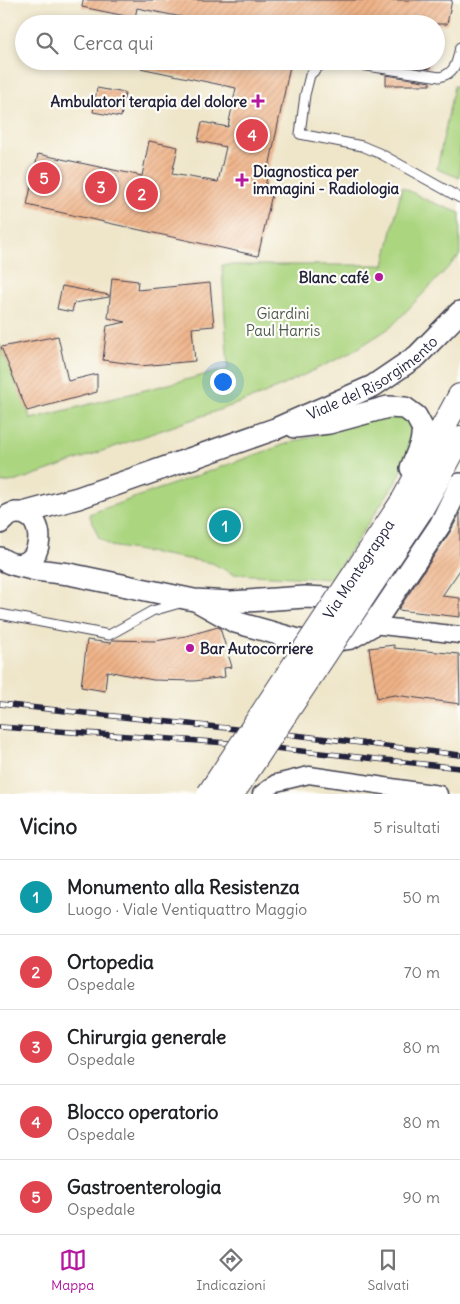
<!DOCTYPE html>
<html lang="it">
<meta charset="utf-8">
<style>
:root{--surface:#fff;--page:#f2f2f2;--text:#202124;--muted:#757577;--line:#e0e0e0;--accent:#b5179e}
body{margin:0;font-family:Delius,sans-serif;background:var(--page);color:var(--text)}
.you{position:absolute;left:222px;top:381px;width:18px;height:18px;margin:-12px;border:4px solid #fff;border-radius:50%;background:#1a73e8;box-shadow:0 0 0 8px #1a73e833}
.badge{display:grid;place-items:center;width:32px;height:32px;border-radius:50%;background:var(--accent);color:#fff;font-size:16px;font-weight:700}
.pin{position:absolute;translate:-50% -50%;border:2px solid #fff;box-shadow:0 1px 5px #0006}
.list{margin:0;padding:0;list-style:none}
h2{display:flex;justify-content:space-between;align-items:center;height:65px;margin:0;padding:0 20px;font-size:21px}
h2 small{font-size:16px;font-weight:400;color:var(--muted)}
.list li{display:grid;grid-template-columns:32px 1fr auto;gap:15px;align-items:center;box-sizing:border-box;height:75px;padding:0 20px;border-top:1px solid var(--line)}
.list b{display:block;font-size:19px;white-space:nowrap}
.list p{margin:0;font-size:16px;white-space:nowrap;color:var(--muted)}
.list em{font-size:16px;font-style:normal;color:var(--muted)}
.icon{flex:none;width:28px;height:28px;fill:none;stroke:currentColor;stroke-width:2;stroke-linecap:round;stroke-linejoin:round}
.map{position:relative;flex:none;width:460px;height:794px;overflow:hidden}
.search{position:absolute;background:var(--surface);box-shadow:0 2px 8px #0003;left:15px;right:15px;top:15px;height:55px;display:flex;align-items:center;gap:12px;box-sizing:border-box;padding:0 18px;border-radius:28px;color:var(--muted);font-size:19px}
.sheet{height:440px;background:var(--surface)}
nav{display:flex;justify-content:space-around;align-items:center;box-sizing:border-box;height:70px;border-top:1px solid var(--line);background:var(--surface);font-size:14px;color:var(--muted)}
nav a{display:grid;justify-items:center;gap:2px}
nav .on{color:var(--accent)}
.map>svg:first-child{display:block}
.green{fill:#acd580;stroke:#677c5e}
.building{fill:url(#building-hatch)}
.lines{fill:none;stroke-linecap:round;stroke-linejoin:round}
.service-casing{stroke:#413f50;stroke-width:11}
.minor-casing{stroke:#413f50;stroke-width:19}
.tertiary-casing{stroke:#413f50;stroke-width:24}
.secondary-casing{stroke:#413f50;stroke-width:26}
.service{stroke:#fff;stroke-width:9}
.minor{stroke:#fff;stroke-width:16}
.tertiary{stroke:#fff;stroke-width:21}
.secondary{stroke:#fff;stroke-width:24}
.rail-casing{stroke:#22223b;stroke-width:5.5}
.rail{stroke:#fdfcf7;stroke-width:4;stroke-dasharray:11;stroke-linecap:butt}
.secondary-bridge-casing{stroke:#413f50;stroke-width:26;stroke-linecap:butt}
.secondary-bridge{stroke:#fff;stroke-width:24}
.poi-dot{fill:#b5179e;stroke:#fdfcf7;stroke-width:2}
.labels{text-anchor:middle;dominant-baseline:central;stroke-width:4.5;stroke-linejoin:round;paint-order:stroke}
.poi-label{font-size:15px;font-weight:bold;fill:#22223b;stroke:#fdfcf7;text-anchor:end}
.park-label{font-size:15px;fill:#4b5850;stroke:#fdfcf7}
.street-label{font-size:15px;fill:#22223b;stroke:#fdfcf7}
</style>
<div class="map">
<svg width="460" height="794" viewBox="0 0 460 794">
<defs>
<pattern id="building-hatch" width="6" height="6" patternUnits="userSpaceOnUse" patternTransform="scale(1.25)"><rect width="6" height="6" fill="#efb388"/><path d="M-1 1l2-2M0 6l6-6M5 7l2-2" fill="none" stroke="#cd9a76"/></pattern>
</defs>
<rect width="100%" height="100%" fill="#fdfcf7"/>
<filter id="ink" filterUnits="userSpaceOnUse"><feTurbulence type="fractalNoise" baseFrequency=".02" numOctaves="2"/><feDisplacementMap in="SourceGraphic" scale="10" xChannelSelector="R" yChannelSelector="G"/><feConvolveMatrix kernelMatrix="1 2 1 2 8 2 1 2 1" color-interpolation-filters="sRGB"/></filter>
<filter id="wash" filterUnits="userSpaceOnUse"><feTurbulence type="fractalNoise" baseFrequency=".0096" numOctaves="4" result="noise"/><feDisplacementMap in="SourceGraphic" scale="20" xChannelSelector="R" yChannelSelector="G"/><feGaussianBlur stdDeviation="1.12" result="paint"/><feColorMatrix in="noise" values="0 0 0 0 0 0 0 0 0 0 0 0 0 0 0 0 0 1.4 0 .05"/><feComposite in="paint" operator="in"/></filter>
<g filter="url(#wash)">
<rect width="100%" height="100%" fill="#efe6ca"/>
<g class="green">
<polygon points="454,86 460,87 460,178 437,169"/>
<polygon points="402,187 429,201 460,213 460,255 391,327 352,352 262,395 17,481 0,483 0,345 31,419 228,369 222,265 384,265"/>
<polygon points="389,414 401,415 415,429 413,445 399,477 331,579 233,574 212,563 111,546 99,538 89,514 283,445"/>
</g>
<g id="blocks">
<g class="building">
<polygon points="83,0 452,0 447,24 216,24 137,8 135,18 82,7"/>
<polygon points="141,61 291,61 264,192 272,194 258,256 27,205 38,154 142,176 149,141 178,147 172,174 218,182 226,147 198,141 202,122 228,127 236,88 140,68"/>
<polygon points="386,61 430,61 430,69 386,63"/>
<polygon points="386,75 430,82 430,85 386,85"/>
<polygon points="97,88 125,93 121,117 93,112"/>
<polygon points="112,278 138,281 137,290 210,283 214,326 192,328 195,361 140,366 140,365 103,360 107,326 126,322 108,318"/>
<polygon points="62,286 109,295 109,297 74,303 72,312 57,309"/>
<polygon points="58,336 68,381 97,374 97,392 27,411 1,347"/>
<polygon points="460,513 460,570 442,596 460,598 460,617 398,610 450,532"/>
<polygon points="218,627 220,628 232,667 224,668 225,677 194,681 153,680 107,671 105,691 81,687 87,640 111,643 112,640 155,641 186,636"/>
<polygon points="394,645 394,648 459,654 460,704 395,695 377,698 369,648"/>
</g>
</g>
</g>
<g filter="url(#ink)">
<use href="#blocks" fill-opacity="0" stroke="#413f50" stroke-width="1"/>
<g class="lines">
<defs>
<g id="service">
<path d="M 460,47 C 457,61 456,73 440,77 L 347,63 L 323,63 L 310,75 L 305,95 L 300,134 L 362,146 L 381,154 L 460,198"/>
<polyline points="0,614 109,635 152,611 180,603"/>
</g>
<g id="minor">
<polyline points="373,625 460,635"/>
<polyline points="261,794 276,783 309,775 439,794"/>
</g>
<g id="tertiary">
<polyline points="295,427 329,423 388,407 405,408 416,416 423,429 421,443 411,468"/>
<path id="s1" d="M 23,513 L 78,498 L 275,429 L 373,386 L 417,356 L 460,312"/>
<path d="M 0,523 C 4,518 9,514 16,513 C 53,510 43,587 0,558"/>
<polyline points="16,565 36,570 69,574 194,600 231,602 305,597 326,598 346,602 363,614 373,625"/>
<polyline points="199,602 235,622 299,640 330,641 351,638 373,625 440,525 460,484"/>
</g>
<g id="secondary">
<polyline points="403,501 460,396"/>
<polyline points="420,511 460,438"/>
</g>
</defs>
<use href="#service" class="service-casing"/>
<use href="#minor" class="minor-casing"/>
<use href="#tertiary" class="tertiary-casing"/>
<use href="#secondary" class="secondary-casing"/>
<use href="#service" class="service"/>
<use href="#minor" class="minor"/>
<use href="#tertiary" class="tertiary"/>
<use href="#secondary" class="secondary"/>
<defs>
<g id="rail">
<polyline points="0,704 303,736 460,755"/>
<polyline points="0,727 228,743 460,768"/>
</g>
</defs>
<use href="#rail" class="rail-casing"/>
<use href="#rail" class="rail"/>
<defs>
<g id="secondary-bridge">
<path id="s2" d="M 209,794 L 403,501"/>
<polyline points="232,794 420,511"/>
</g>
</defs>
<use href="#secondary-bridge" class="secondary-bridge-casing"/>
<use href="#secondary-bridge" class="secondary-bridge"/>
</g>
</g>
<g class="poi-dot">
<path d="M255.5 93.5h5v5h5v5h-5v5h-5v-5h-5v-5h5z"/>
<path d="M239.5 172.5h5v5h5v5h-5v5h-5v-5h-5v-5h5z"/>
<circle cx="379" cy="277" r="5"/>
<circle cx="190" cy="648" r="5"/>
</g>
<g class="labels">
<g class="poi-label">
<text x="247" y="101">Ambulatori terapia del dolore</text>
<text x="253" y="171" text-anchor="start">Diagnostica per<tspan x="253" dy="17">immagini - Radiologia</tspan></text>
<text x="369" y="277">Blanc café</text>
<text x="200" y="648" text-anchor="start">Bar Autocorriere</text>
</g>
<g class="park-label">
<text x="283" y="313">Giardini<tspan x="283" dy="17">Paul Harris</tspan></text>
</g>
<g class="street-label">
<text stroke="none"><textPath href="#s1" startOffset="376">Viale del Risorgimento</textPath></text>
<text stroke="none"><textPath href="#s2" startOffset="270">Via Montegrappa</textPath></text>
</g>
</g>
</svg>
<div class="you"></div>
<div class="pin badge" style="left:225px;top:526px;background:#0f9aa8">1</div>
<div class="pin badge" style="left:142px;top:194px;background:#e0444e">2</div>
<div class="pin badge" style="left:101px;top:187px;background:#e0444e">3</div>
<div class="pin badge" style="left:252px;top:135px;background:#e0444e">4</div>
<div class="pin badge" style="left:44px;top:178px;background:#e0444e">5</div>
<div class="search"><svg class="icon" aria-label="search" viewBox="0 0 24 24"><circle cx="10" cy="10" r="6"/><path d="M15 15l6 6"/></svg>Cerca qui</div>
</div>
<section class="sheet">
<h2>Vicino<small>5 risultati</small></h2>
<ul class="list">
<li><span class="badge" style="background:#0f9aa8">1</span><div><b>Monumento alla Resistenza</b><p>Luogo · Viale Ventiquattro Maggio</p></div><em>50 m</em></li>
<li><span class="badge" style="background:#e0444e">2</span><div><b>Ortopedia</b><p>Ospedale</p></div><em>70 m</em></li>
<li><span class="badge" style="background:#e0444e">3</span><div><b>Chirurgia generale</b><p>Ospedale</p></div><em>80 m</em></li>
<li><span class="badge" style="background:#e0444e">4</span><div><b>Blocco operatorio</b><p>Ospedale</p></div><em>80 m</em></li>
<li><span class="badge" style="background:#e0444e">5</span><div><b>Gastroenterologia</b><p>Ospedale</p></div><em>90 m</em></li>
</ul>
</section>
<nav>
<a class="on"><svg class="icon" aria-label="map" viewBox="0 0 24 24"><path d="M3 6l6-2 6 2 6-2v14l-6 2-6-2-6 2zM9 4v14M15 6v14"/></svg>Mappa</a>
<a><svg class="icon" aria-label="directions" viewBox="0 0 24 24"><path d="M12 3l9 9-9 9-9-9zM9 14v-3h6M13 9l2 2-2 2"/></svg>Indicazioni</a>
<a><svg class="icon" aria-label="saved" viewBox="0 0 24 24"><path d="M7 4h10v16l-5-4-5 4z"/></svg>Salvati</a>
</nav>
